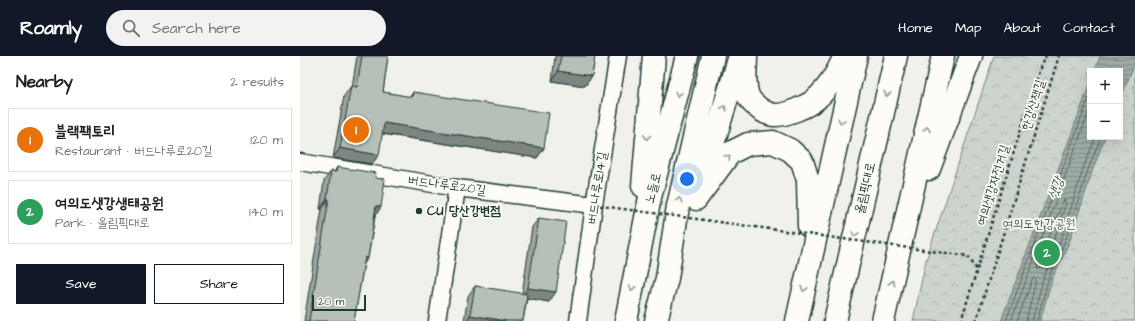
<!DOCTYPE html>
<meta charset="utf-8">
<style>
:root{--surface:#fff;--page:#f2f2f2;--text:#202124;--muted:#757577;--line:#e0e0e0;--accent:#111827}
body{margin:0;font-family:"Architects Daughter","Poor Story",sans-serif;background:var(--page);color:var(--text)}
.controls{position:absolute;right:12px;top:12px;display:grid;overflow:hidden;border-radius:0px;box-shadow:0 4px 16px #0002}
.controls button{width:36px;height:36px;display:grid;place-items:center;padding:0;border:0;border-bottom:1px solid var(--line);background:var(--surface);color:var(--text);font:20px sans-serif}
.scale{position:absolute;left:12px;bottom:10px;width:54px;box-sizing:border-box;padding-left:4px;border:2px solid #1f3d34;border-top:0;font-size:11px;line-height:14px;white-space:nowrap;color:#1f3d34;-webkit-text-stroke:3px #fdfcf7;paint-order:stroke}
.you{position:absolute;left:387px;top:123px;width:14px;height:14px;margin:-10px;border:3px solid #fff;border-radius:50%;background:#1a73e8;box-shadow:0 0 0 6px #1a73e833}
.badge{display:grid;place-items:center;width:26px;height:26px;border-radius:50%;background:var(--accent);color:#fff;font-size:13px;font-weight:700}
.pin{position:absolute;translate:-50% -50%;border:2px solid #fff;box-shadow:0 1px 4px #0006}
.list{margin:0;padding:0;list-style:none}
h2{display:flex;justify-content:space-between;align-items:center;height:52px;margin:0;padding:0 16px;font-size:17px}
h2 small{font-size:13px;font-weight:400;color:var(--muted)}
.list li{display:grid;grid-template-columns:26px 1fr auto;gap:12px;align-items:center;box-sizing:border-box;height:64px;margin:0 8px 8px;padding:0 8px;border:1px solid var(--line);border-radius:0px}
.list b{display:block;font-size:15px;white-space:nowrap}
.list p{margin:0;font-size:13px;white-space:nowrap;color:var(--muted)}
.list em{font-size:13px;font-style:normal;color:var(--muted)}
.actions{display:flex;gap:8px;padding:12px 16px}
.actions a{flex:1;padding:9px 0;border:1px solid var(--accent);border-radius:0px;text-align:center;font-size:14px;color:var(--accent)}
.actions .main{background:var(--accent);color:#fff}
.icon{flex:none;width:22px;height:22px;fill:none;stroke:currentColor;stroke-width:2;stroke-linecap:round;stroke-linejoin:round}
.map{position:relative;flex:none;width:835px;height:265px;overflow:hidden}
header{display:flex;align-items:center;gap:24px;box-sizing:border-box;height:56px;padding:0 20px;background:var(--accent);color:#fff}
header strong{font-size:19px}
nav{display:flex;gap:22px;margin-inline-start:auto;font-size:14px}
.search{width:280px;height:36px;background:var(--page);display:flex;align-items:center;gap:10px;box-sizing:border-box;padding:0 14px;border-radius:22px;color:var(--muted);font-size:15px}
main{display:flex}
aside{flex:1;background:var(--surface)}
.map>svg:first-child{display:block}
.park{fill:url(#park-crowns);stroke:#768880;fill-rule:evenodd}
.water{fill:url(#water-rules);stroke:#6c8077}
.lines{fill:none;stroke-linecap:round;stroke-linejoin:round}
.shore{stroke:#526961;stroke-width:1}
.street-casing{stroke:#1f3d34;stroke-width:19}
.primary-casing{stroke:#1f3d34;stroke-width:25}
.highway-casing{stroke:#1f3d34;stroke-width:25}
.path{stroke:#1f3d34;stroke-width:2.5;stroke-dasharray:3 3;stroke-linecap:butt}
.street{stroke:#fdfcf7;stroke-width:16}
.primary{stroke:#fdfcf7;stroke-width:22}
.highway{stroke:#fdfcf7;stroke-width:22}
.path-bridge{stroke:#1f3d34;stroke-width:2.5;stroke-dasharray:3 3;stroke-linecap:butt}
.wall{fill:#9da49e;stroke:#1f3d34}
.shaded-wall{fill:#7f8681;stroke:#1f3d34}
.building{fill:#b6bfb8;stroke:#1f3d34}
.oneway{stroke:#8e9c96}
.poi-dot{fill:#1f3d34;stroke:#fdfcf7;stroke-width:1.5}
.labels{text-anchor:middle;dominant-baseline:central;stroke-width:3.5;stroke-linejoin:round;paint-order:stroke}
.street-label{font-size:13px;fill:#1f3d34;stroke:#fdfcf7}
.poi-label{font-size:13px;font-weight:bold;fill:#1f3d34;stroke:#fdfcf7;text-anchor:start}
.park-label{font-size:13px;fill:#425b53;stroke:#fdfcf7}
.water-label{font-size:14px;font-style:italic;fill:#455e56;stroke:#fdfcf7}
</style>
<header>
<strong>Roamly</strong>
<div class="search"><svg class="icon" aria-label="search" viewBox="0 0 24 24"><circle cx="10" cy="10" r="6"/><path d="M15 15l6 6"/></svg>Search here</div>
<nav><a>Home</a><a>Map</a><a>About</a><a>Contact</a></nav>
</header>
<main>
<aside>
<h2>Nearby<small>2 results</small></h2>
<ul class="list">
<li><span class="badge" style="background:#e8710a">1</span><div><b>블랙팩토리</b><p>Restaurant · 버드나루로20길</p></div><em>120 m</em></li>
<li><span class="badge" style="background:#2e9e5b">2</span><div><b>여의도샛강생태공원</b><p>Park · 올림픽대로</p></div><em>140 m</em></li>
</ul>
<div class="actions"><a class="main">Save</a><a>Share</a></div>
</aside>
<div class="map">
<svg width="835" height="265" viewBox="0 0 835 265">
<defs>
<pattern id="park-crowns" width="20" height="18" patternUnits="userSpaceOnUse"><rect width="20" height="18" fill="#cdd3cd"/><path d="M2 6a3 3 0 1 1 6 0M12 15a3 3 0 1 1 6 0" fill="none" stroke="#b0b6b1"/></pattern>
<pattern id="water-rules" width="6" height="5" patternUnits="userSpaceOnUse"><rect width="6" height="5" fill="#9faca4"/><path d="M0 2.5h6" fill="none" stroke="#818d86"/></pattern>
</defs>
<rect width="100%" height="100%" fill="#f0f1eb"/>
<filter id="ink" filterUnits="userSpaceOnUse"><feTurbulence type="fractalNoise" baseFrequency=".025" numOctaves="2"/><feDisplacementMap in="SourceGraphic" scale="8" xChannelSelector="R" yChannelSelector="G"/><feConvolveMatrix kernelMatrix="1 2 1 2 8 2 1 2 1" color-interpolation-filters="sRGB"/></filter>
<g filter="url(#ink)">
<path class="park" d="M 694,0 L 835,0 L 835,265 L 613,265 L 626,204 ZM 790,15 L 820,15 L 820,81 L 790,81 Z"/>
<g class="water">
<polygon points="800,0 835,0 835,6 820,44 820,15 795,15"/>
<polygon points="790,28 790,81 805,81 793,113 769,187 752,223 740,265 701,265"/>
</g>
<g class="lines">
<g class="shore">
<polygon points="764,144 766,147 755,181 741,212 738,213 737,211 739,206"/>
<polyline points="706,265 790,39"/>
<polyline points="711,265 790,53"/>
<polyline points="717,265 732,224 735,222 736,225 726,265"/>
<polyline points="732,265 744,220 761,184 784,110 796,81"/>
<polyline points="737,265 749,221 765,185 789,111 801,81"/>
</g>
<defs>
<g id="street">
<polyline points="0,106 157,132 294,149"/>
<polyline points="137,265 157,132"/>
<polyline points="278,265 294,149 318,0"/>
</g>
<g id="primary">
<polyline points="343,130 354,0"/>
<polyline points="397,140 440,0"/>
<polyline points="326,265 350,141 387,0"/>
<polyline points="356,265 367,222 378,150 413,0"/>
</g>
<g id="highway">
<path d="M 446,0 C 446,13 443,30 449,42 C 454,50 465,58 474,59 C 485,60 508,50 516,43 C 530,31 538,15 545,0"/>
<polyline points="629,113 671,0"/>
<polyline points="396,143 430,97 448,88 473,86 490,94 502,105 508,124 509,170"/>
<polyline points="497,265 556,0"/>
<polyline points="535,265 596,0"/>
<polyline points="583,265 643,0"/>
</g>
</defs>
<use href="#street" class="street-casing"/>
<use href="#primary" class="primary-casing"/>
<use href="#highway" class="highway-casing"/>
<g class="path">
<polyline points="661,265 741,9 746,0"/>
<polyline points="676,265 759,0"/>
</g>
<use href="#street" class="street"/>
<use href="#primary" class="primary"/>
<use href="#highway" class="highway"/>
<polyline class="path-bridge" points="294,149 668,200 677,214"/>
</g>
<g class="wall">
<polygon points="57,0 88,0 83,36 110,41 113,36 244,92 237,102 82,78 72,108 33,102 44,40 51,30 52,31"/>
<polygon points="255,0 295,0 292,20 285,30 252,25"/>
<polygon points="37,111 75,122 75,161 68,202 64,207 54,265 4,265 22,153 20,153 24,125 31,115 34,116"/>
<polygon points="239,162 249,246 227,242 223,265 164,265 168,240 175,230 222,238 232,171"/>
</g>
<g class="shaded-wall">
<polygon points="258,15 292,20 285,30 252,25"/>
<polygon points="84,67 244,92 237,102 77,77"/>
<polygon points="40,92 79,99 72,108 33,102"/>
<polygon points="27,143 29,143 22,153 20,153"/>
<polygon points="76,150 81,151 75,161"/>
<polygon points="65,201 68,202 61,212"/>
<polygon points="228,232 256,236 249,246 221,241"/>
<polygon points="170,259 206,265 166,265"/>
</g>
<g class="building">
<polygon points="62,0 88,0 83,36 112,41 113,36 249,57 244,92 84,67 79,99 40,92 51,30 57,31"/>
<polygon points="261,0 295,0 292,20 258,15"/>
<polygon points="37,111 76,117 75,122 85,123 81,151 76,150 68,202 65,201 54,265 9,265 29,143 27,143 31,115 36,116"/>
<polygon points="239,162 266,166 256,236 228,232"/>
<polygon points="175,230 227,238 223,265 206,265 170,259"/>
</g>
<defs><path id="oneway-chevron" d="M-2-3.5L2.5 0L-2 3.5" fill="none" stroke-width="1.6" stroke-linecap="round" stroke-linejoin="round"/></defs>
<g class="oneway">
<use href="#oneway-chevron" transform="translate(378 38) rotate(104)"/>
<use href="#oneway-chevron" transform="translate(587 38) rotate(103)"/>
<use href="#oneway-chevron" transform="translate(424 52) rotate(-73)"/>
<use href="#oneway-chevron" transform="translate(541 65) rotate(103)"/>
<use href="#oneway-chevron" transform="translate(627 73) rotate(-77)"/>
<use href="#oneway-chevron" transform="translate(347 81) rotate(95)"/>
<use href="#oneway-chevron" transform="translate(428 101) rotate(-47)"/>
<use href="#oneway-chevron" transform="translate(379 144) rotate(-77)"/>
<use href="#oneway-chevron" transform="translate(555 178) rotate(103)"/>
<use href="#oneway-chevron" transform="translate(592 227) rotate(-77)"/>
<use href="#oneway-chevron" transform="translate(332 232) rotate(101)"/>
<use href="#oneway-chevron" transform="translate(504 233) rotate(102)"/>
</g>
</g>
<circle class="poi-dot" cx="119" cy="155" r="4"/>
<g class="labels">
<g class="street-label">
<text transform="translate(733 49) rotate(-73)">한강산책길</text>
<text transform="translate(147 129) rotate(8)">버드나루로20길</text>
<text transform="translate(693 129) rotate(-73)">여의샛강자전거길</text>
<text transform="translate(297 132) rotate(-81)">버드나루로14길</text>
<text transform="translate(353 132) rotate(-76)">노들로</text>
<text transform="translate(565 132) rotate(-77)">올림픽대로</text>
</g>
<g class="poi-label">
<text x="127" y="155">CU 당산강변점</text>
</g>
<g class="park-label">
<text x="739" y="168">여의도한강공원</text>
</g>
<g class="water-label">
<text transform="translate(756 132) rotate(-69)">샛강</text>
</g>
</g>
</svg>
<div class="controls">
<button>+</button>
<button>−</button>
</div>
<div class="scale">20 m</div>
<div class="you"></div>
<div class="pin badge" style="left:56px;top:74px;background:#e8710a">1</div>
<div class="pin badge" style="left:747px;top:197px;background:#2e9e5b">2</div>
</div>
</main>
